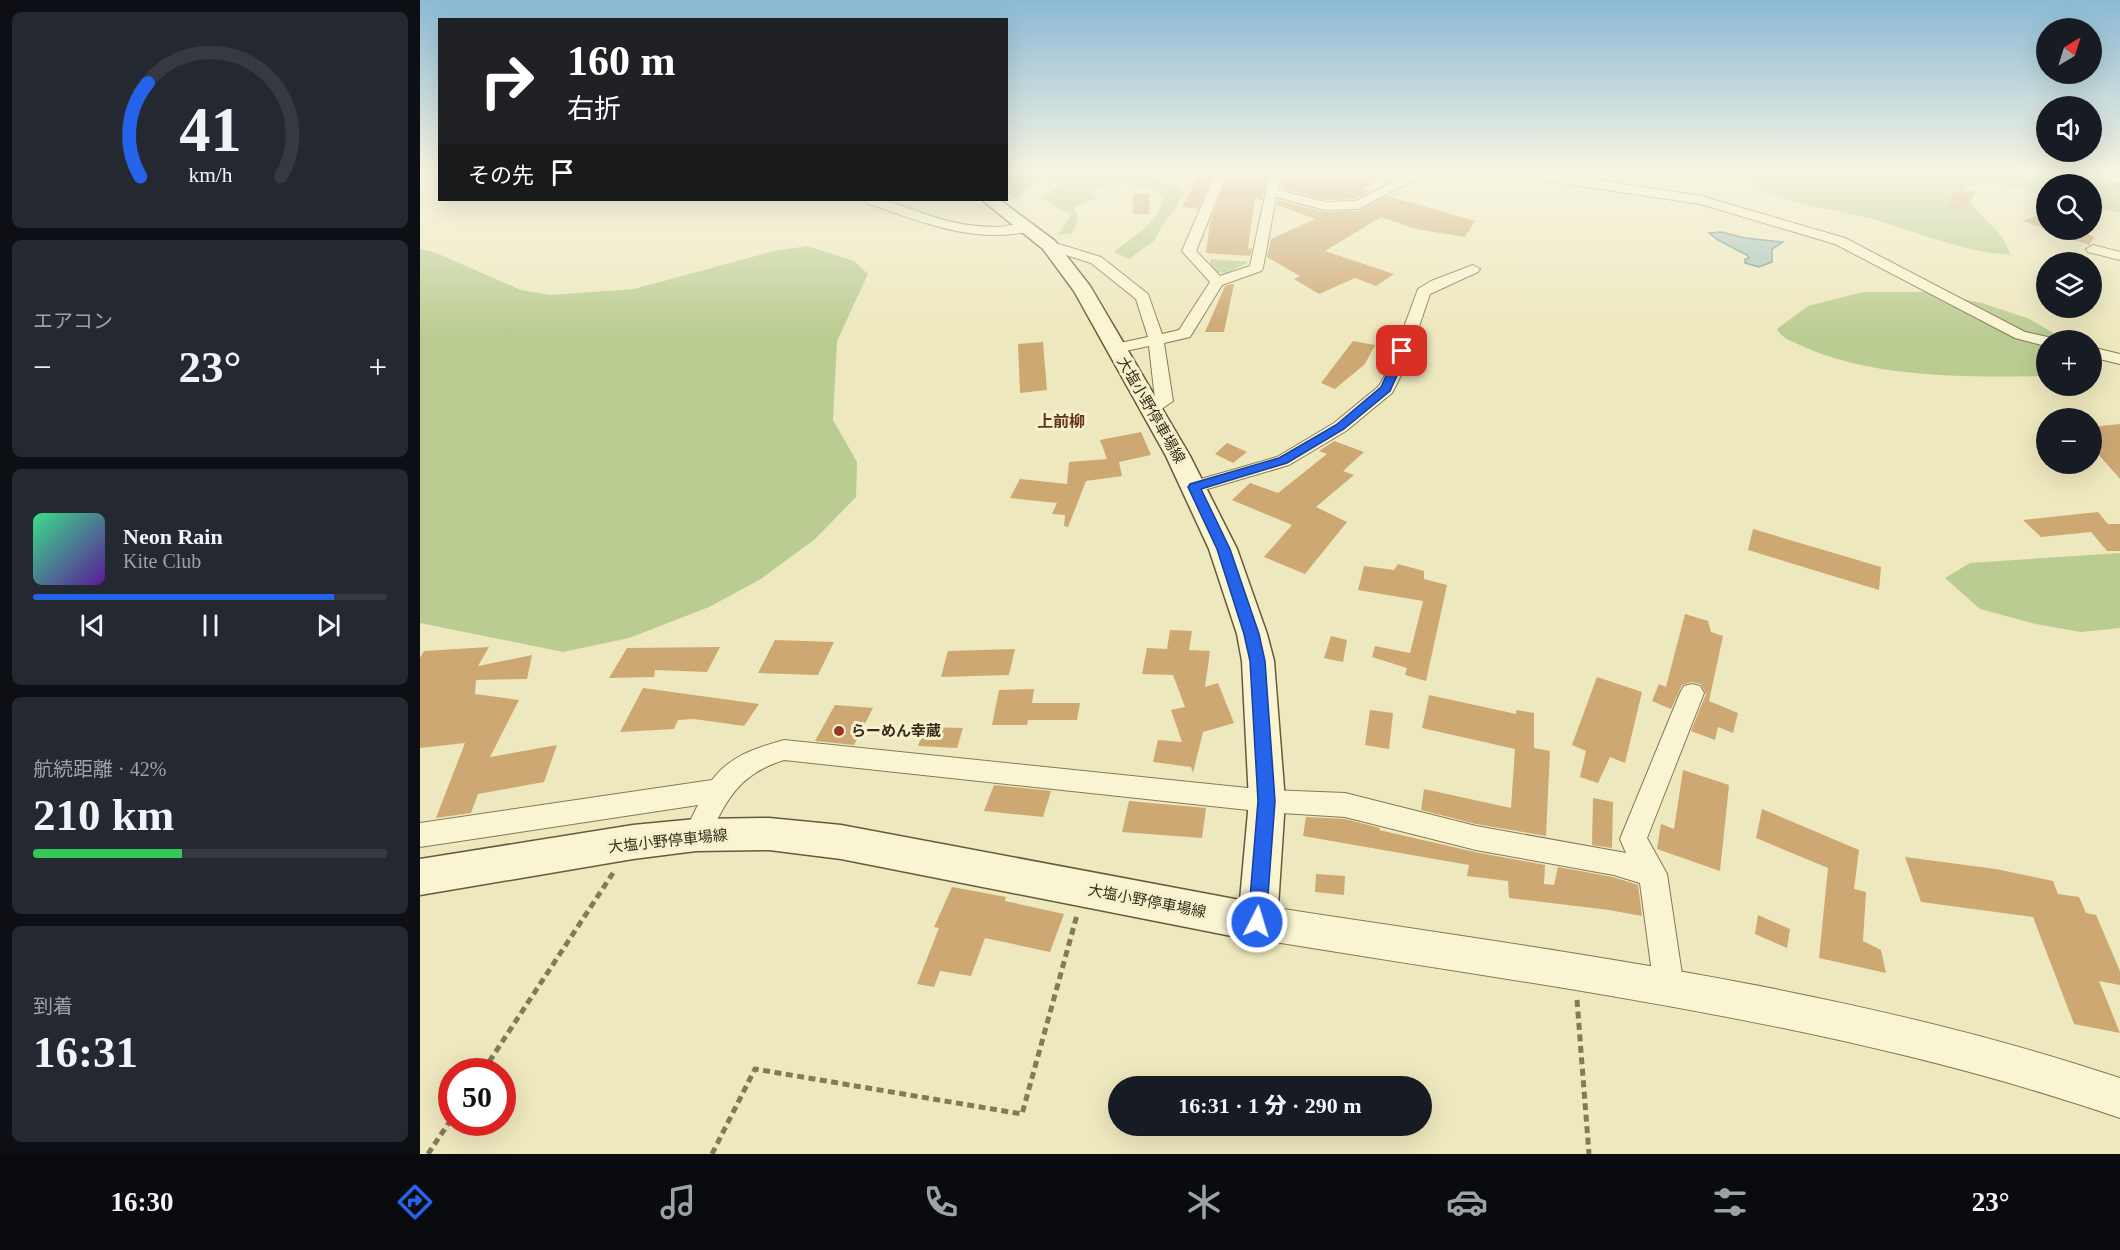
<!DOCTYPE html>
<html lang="ja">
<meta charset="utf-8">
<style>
body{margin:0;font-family:"Times New Roman","Noto Sans JP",serif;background:#242831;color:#f1f3f6;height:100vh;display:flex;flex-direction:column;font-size:22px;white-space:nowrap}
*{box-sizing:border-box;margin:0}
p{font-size:20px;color:#9ea1a6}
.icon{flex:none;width:33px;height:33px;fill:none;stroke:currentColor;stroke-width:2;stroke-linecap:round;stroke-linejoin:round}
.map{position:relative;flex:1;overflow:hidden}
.details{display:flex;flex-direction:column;gap:12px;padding:12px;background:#0d0f14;width:420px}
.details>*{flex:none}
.guide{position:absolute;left:18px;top:18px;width:570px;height:183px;border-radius:0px;box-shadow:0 6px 24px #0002;background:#202124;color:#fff;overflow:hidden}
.needle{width:39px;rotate:38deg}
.tools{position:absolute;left:1616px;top:18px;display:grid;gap:12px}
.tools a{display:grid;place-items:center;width:66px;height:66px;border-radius:50%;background:#171b24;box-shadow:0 6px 24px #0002;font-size:30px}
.speed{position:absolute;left:18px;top:1058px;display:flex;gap:12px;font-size:30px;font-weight:700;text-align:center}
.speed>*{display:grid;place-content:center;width:78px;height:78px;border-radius:50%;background:#171b24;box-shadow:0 6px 24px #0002;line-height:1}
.speed .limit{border:9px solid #d22;background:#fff;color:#111}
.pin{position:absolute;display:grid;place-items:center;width:51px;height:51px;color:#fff;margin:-26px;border-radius:12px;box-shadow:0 3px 9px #0006}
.me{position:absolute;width:66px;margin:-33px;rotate:5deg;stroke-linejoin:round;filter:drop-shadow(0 0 4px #0008)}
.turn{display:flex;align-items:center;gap:21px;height:126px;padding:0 30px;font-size:27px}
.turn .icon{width:78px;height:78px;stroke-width:2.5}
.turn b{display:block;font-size:42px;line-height:51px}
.then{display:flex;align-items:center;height:57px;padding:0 30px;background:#0003;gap:12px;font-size:22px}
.big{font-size:45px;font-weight:800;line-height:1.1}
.details .tile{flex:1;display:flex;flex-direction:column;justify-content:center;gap:9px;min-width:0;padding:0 21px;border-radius:9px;background:#242831}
.details .dial{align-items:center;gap:0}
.dial svg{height:156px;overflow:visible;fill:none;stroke:#363941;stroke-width:7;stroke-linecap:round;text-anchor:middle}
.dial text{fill:#f1f3f6;stroke:none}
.song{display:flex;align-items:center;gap:18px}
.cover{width:72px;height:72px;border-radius:9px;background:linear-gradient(135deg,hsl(150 70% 55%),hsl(270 70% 35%))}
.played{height:6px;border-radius:3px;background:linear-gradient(90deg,#2563eb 85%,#363941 85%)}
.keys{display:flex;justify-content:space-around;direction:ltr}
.heat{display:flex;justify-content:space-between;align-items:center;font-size:33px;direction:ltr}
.charge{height:9px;border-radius:4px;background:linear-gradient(90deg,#34c759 42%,#363941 0)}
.trip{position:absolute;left:688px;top:1076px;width:324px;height:60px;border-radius:30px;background:#171b24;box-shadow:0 6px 24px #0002;font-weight:800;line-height:60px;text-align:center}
.dock{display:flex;height:96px;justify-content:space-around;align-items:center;background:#090b0e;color:#9ea1a6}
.dock .icon{width:42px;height:42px}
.dock .current{color:#2563eb}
.dock b{font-size:27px;color:#f1f3f6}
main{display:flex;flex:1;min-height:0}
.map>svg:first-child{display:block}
.green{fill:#bbcc92}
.water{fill:#a1c0bc;stroke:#698d8a;stroke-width:1.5}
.building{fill:#cda873}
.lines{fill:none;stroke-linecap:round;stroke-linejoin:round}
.minor-casing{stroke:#877856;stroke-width:2}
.tertiary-casing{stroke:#877856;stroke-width:2}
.secondary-casing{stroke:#68593a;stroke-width:3}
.path{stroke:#877856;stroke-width:5;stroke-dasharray:7 4.5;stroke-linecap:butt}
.minor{fill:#f9f4d1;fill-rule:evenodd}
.tertiary{fill:#f9f4d1;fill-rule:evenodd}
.secondary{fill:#f9f4d1;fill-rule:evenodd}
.route{fill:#2563eb;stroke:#184099;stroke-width:1.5}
.poi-dot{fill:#973825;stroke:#f6f1cd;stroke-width:2}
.labels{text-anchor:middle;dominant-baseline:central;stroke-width:6;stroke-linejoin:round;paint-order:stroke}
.street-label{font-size:15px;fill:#362d1b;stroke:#f6f1cd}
.poi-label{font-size:15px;font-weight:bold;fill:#362d1b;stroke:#f6f1cd;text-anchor:start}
.neighbourhood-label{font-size:16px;font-weight:bold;fill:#63361a;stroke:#f6f1cd}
</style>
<main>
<section class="details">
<div class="tile dial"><svg viewBox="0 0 100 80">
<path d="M14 69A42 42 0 1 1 86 69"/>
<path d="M14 69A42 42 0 0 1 18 21" stroke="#2563eb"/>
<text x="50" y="56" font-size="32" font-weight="700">41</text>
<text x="50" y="72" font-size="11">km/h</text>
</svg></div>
<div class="tile"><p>エアコン</p>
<div class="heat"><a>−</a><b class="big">23°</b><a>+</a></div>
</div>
<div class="tile">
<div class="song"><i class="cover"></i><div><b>Neon Rain</b><p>Kite Club</p></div></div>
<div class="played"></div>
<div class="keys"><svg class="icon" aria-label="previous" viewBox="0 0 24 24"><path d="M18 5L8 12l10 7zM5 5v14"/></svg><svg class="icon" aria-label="pause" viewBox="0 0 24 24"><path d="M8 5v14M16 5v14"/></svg><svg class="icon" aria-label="next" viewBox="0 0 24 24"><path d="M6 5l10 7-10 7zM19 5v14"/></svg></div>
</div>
<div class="tile"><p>航続距離 · 42%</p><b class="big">210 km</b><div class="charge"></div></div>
<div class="tile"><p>到着</p><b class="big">16:31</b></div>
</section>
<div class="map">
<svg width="1700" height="1154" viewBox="0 0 1700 1154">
<rect width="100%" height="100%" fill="#eee8be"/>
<g class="green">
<path d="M586,172L738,174L743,184L758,186L767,194L760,199L757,207L740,229L735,240L709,259L694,252C712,237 742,221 744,195C714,181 701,181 670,191L678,198L654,207L658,219L652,233L638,235L651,215L620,198L644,183L618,179L596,198L587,193Z"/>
<path d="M1320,172H1700V213L1671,206V184H1626V195C1601,189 1568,176 1544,188C1551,215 1584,227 1590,255C1541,251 1499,233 1453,219C1421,210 1369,205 1342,189C1335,184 1328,177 1320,172Z"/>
<polygon points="388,246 434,261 448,274 417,341 413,420 437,462 436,497 395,539 341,579 289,607 209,638 143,652 0,623 0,249 14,252 101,290 131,295 214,289 354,251"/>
<polygon points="791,259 828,262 807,273 796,272 790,263"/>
<path d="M1443,292H1509L1562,303L1610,319L1645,340H1626V376C1548,377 1455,379 1382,346C1372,341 1362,339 1357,329L1388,306Z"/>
<polygon points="1700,553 1700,628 1661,632 1616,624 1560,609 1525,578 1550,563"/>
</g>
<polygon class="water" points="1301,232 1325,238 1363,242 1352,249 1352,262 1339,267 1325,263 1325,259 1329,258 1327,255 1298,240 1289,233"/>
<g class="building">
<polygon points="781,172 794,172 778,209 762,207"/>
<polygon points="810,172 848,172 842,200 835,198 828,249 832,248 830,256 786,253 790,222"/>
<polygon points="864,172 940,172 957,180 942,189 950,191 935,199 905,200 861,188"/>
<polygon points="1556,191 1545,211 1527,207 1535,193"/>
<polygon points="713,193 730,194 729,214 713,214"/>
<polygon points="967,196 1055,221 1045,237 996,229 961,217 905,251 974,274 956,286 935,278 899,294 874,279 880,276 847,257 851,239 895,219 857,205 858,200 904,212 939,211"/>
<polygon points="1626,211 1626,229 1603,221"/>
<polygon points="1626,230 1661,230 1674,237 1669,245"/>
<polygon points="812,284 814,284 804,332 785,332 805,286"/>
<polygon points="933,341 955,345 945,364 915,389 901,383"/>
<polygon points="623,342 627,390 600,393 598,344"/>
<polygon points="1700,424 1700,479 1671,446 1671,427"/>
<polygon points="721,432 731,455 699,462 702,476 666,481 648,527 644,526 645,515 632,514 637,503 590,498 600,479 647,484 649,462 687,459 680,440"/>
<polygon points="914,441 944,452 923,471 934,475 896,507 927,522 885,574 844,557 872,525 812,500 830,483 858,493 907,454 899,451"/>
<polygon points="807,443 827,452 813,463 795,454"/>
<polygon points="1678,512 1688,524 1700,524 1700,551 1687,551 1671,532 1621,537 1603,520"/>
<polygon points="1333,529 1461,567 1459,590 1328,550"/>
<polygon points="978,564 1004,571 1004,579 1027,585 1006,681 985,675 987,668 952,657 955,646 990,653 1003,601 938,590 944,566 974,570"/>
<polygon points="1265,614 1288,621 1291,632 1303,636 1289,701 1318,713 1313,733 1298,727 1295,740 1271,731 1286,694 1281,684 1271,682 1262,685 1251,709 1232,701 1239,684 1246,687"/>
<polygon points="750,630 772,631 769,650 790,651 785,687 798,683 814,723 783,732 773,773 771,767 733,762 738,740 762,742 751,710 765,707 753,675 722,674 727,648 747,649"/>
<polygon points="911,636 927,640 923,662 904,658"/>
<polygon points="355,640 414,642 398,675 338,673"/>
<polygon points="69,647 58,666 112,655 107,679 56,680 55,694 99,700 70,757 137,745 124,782 58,794 51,813 16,818 45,743 0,748 0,658 4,651"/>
<polygon points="300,647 287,672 235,670 234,677 189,678 207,648"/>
<polygon points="595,649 589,675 521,677 528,651"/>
<polygon points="1177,677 1222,692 1205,763 1190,757 1178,783 1160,777 1166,751 1152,745"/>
<polygon points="223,688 339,704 324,726 274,719 258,720 254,729 200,732"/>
<polygon points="614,689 612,703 660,703 657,720 608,720 607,725 572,725 579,690"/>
<polygon points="1009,695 1096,714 1096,710 1114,713 1114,748 1130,751 1126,836 1056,824 1001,810 1004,789 1091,808 1095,749 1002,728"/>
<polygon points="415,705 453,708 434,745 395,741"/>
<polygon points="950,710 973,713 969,749 945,745"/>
<polygon points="505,727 543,728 537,748 498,746"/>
<polygon points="1263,770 1309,785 1300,871 1237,849 1241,824 1254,829"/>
<polygon points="574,785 631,791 623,817 564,811"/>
<polygon points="1173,798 1193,802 1192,848 1172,845"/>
<polygon points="709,801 786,808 782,838 702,832"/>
<polygon points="1342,809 1439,850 1434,889 1446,892 1443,941 1461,950 1466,973 1399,958 1408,868 1336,838"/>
<polygon points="886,817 925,819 960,828 959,830 1055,852 1125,865 1124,884 1134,885 1138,867 1193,877 1218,885 1222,916 1189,910 1089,898 1088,881 1047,876 1049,865 883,836"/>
<polygon points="1485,857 1576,869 1633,881 1638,894 1659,897 1666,913 1676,915 1700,971 1700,985 1679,981 1700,1033 1654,1024 1613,917 1501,902"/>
<polygon points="896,874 925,876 924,895 895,892"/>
<polygon points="532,887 586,897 585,901 644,914 630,952 565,938 551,976 520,971 514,987 497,984 519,928 514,927"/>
<polygon points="1338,915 1370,929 1367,948 1335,934"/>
</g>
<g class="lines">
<g class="minor-casing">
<g id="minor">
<polygon points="796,172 808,172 776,251 800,276 830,266 850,172 862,172 858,190 905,202 936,201 973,182 948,175 946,172 965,172 985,177 999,172 1016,172 974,190 939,209 905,210 856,197 843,268 841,271 802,285 770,337 744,343 753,401 737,412 725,412 722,408 735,399 729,346 696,353 688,348 690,345 728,337 716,299 671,263 624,248 622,245 629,241 681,257 728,294 742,334 759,330 790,282 762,251"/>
<polygon points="1106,172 1125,172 1281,196 1425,238 1605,332 1632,338 1633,340 1626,340 1626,346 1595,338 1415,244 1280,204 1134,182 1108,175"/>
<polygon points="1656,172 1679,172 1700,176 1700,184 1658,175"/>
<path d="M445,200C467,197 490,210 511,216C532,223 553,227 575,227C586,227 607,220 615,228C609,233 600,233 593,234C543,240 493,219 447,203Z"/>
<polygon points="1673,245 1700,252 1700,260 1668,252 1666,249"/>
<polygon points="1053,265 1060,269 1058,272 1010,294 985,368 972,393 926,431 869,465 774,493 767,491 765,487 767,483 857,457 914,423 959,386 969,368 998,289 1011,281"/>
<polygon points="1671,347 1700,354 1700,364 1671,357"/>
<path d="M1272,684L1280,686L1284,693L1227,838L1247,874L1264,988L1260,999L1249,1003L1238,999L1234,988L1220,883L1194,875L1056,850L925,817L847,812L364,760C316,775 306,802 285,844L276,847L267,844L263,835L278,805L0,847V823L292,780C310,756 336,748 364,740L847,790L925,793L1056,826L1206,853L1200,839L1260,693L1264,686Z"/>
</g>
</g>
<g class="tertiary-casing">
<path id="tertiary" d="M837,905C1127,950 1421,985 1700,1078V1118C1421,1022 1127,987 837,939L825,934L820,922L825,910Z"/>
</g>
<g class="secondary-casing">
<polygon id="secondary" points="562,200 580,200 635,241 670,286 770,456 817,549 847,634 854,661 865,801 857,922 851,935 837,941 421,859 349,850 276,851 213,859 0,895 0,859 213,825 276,819 349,818 421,825 820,900 829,801 822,661 817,634 789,549 746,456 654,291 623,249"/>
</g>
<g class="path">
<polyline points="1157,1000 1169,1154"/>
<polyline points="63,1071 193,873"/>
<polyline points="8,1154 32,1118"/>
<polyline points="292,1154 335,1069 602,1114 657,915"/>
</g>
<use href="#minor" class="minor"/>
<use href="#tertiary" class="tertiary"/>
<use href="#secondary" class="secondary"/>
</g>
<linearGradient id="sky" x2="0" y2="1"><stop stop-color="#8bb9d6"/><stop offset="0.51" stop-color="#f7f5e2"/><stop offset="1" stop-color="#f7f5e2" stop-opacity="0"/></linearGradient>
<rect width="1700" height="334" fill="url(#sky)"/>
<polygon class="route" points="982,347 988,351 970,391 924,429 867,463 781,489 810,549 839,634 845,661 855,801 846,922 844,929 837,932 830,929 828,922 838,801 830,661 824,634 797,549 768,487 770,484 859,458 916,425 961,387 977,351"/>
<circle class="poi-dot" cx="419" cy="731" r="6"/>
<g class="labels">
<g class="street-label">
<text transform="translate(731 410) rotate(60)">大塩小野停車場線</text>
<text transform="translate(248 841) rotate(-6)">大塩小野停車場線</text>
<text transform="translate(727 901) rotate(11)">大塩小野停車場線</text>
</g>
<g class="poi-label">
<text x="431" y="731">らーめん幸蔵</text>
</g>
<g class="neighbourhood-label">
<text x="641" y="421">上前柳</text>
</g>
</g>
</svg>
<div class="tools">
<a><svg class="needle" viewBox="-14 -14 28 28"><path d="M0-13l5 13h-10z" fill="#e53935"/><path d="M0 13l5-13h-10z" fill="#9ea1a6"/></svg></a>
<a><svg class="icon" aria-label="sound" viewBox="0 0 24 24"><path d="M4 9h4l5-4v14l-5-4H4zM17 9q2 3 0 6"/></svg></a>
<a><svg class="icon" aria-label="search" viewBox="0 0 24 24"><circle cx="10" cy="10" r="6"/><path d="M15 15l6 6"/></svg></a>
<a><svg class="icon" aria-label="layers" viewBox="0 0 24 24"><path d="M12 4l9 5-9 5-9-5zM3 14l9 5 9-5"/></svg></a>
<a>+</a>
<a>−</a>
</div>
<div class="speed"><div class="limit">50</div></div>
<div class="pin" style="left:982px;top:351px;background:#d93025"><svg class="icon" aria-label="arrive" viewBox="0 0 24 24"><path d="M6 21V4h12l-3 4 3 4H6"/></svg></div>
<svg class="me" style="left:837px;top:922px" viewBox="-20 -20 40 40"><circle r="17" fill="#2563eb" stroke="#fff" stroke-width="3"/><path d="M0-11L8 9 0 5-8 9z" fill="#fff"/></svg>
<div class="trip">16:31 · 1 分 · 290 m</div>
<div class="guide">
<div class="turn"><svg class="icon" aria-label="right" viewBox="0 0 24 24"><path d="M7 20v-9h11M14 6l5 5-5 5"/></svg><div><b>160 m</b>右折</div></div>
<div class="then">その先<svg class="icon" aria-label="arrive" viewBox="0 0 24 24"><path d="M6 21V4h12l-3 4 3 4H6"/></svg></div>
</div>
</div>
</main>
<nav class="dock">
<b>16:30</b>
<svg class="icon current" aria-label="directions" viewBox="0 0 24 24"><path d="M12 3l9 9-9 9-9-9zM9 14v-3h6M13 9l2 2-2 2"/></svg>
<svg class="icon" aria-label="music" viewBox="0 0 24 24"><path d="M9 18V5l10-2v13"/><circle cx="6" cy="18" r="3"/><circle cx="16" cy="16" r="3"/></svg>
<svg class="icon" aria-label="phone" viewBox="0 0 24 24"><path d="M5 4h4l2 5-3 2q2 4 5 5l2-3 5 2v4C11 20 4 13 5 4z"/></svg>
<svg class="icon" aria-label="climate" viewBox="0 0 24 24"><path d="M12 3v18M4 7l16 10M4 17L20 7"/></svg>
<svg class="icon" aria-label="car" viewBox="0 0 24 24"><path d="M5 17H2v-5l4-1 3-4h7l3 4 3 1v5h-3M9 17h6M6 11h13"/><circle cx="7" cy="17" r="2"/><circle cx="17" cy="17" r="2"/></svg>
<svg class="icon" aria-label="filters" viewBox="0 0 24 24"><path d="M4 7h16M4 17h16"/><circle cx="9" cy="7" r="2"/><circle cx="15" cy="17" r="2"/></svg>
<b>23°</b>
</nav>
